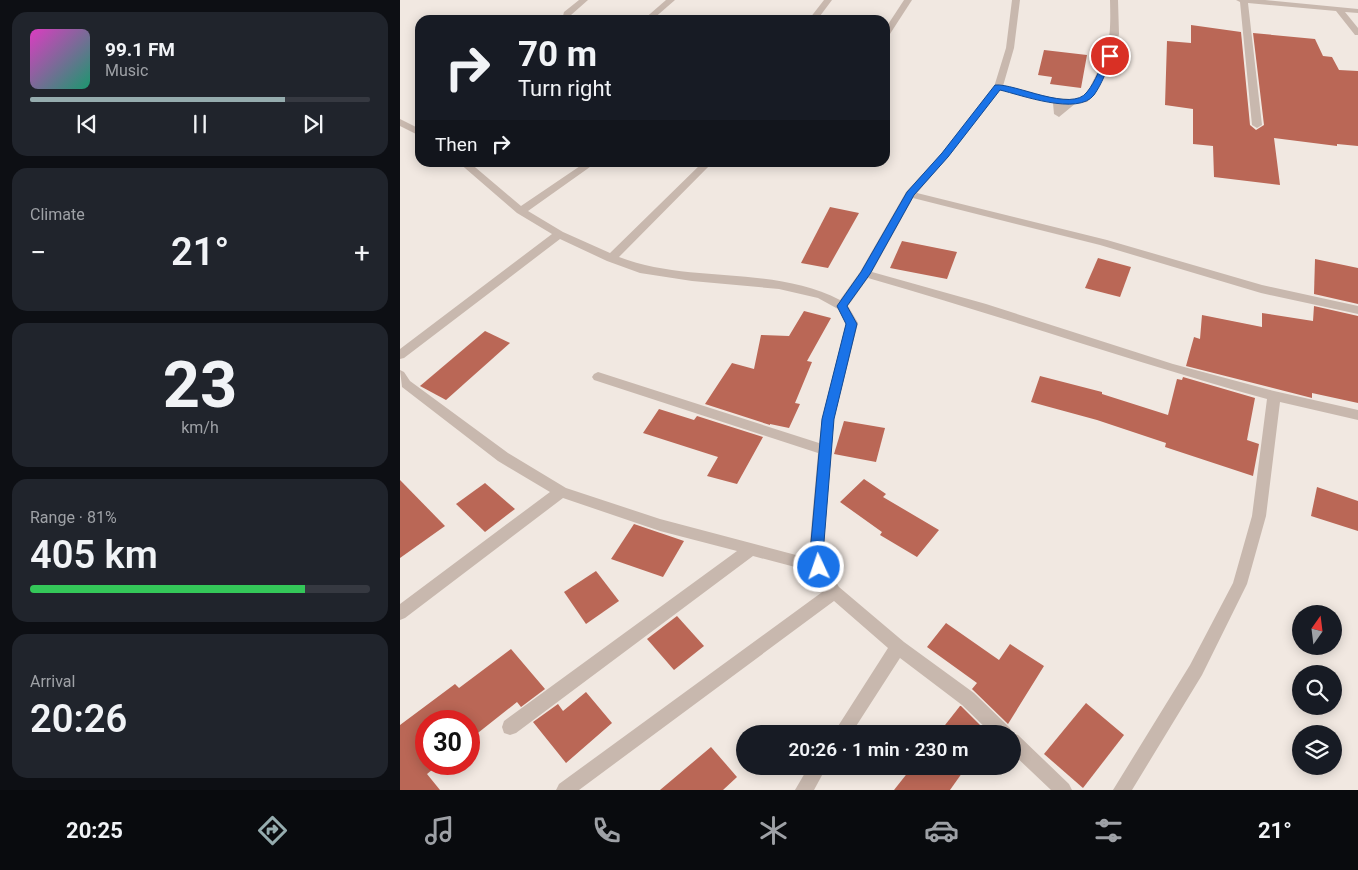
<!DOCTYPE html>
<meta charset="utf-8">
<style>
body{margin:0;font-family:Roboto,sans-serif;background:#20242c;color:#f1f3f6;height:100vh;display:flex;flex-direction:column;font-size:19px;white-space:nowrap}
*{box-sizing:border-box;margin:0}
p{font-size:16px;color:#9ea1a6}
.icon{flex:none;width:28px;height:28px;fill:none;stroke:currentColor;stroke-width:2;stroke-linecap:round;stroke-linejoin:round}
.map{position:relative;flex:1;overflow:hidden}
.panel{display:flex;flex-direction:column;gap:12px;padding:12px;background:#0d0f14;width:400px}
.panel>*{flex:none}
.top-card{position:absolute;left:15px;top:15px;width:475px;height:152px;border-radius:15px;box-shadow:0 2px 12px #0003;background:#171b24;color:#f1f3f6;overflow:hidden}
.needle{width:32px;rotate:14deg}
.buttons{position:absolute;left:892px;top:605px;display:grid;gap:10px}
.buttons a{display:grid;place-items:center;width:50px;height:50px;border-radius:50%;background:#171b24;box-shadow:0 2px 12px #0003;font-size:25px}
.speed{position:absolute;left:15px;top:710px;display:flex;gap:10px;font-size:25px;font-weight:700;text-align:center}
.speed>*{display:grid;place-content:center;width:65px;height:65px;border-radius:50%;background:#171b24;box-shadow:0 2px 12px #0003;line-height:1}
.speed .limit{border:8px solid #d22;background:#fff;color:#111}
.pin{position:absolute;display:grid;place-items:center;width:42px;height:42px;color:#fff;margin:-21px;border:2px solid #fff;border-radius:50%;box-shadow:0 1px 5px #0007}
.me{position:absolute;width:55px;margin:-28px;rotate:357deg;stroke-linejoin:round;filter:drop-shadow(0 0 4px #0008)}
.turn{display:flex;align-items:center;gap:18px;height:105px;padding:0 20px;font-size:22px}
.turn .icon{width:65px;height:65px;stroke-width:2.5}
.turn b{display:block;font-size:35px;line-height:42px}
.then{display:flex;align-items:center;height:48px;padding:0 20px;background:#0003;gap:10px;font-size:19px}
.big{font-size:38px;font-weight:600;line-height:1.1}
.panel .widget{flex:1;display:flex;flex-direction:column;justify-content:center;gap:8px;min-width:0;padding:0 18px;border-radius:15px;background:#20242c}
.panel .dial{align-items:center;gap:0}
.dial b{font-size:65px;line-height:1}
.song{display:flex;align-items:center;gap:15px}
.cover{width:60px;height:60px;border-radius:8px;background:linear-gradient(135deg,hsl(310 70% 55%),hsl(160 70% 35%))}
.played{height:5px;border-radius:2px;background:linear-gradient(90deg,#95acae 75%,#363941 75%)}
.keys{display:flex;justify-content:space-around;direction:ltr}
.heat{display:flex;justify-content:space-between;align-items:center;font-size:28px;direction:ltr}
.charge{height:8px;border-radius:4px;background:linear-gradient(90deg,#34c759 81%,#363941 0)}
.trip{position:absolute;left:336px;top:725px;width:285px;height:50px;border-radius:25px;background:#171b24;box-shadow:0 2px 12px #0003;font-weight:600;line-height:50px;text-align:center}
.tab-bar{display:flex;height:80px;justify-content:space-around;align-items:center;background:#090b0e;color:#9ea1a6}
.tab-bar .icon{width:35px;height:35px}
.tab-bar .on{color:#95acae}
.tab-bar b{font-size:22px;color:#f1f3f6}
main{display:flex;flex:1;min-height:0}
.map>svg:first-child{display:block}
.building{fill:#ba6756}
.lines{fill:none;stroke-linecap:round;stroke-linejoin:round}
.minor{fill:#c8b8ae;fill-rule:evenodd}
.route{fill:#1a73e8;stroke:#114b97}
</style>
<main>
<section class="panel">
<div class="widget">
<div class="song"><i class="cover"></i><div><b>99.1 FM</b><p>Music</p></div></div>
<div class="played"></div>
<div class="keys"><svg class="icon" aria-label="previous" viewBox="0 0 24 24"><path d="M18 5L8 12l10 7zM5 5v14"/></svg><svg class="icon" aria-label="pause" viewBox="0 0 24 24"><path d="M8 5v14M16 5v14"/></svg><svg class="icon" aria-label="next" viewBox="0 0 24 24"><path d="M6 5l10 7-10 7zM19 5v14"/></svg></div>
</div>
<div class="widget"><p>Climate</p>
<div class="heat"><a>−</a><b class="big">21°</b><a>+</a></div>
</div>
<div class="widget dial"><b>23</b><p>km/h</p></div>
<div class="widget"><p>Range · 81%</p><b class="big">405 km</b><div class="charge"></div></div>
<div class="widget"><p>Arrival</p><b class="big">20:26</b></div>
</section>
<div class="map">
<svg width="958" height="790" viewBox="0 0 958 790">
<rect width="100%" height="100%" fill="#f1e8e1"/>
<g class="building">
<polygon points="791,25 841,32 850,125 856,130 864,125 853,33 915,39 923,56 932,57 939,70 958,71 958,146 937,144 937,146 874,138 880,185 814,177 813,146 793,144 793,109 765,105 767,41 791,43"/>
<polygon points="644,50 687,55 681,88 650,84 652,77 638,75"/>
<polygon points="430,207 459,213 428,268 401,263"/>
<polygon points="502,241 557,252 547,279 490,268"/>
<polygon points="698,258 731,267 720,297 685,288"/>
<polygon points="915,259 958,268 958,304 914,294"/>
<polygon points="914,306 958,316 958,403 912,393 912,398 786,366 794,337 800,339 802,315 862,327 862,313 913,321"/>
<polygon points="404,311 431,318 407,361 412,362 395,403 400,404 389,428 370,424 370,425 305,404 332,363 354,369 361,335 389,336"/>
<polygon points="85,331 110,343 46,400 20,386"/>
<polygon points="640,376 702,392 702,394 768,415 777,379 782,380 783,377 855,398 847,440 859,444 853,476 765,447 766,443 697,420 631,402"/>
<polygon points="259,409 294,420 297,416 363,437 337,484 307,476 318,457 243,433"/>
<polygon points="444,421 485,428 476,462 434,454"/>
<polygon points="464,479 486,494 483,497 539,530 517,557 480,535 482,532 440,502"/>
<polygon points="0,480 45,526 0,558"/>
<polygon points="85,483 115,509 85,532 56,504"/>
<polygon points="917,487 958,501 958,531 911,516"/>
<polygon points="234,524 284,541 263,577 211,559"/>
<polygon points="196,571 219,601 186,624 164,592"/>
<polygon points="277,616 304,646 274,670 247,639"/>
<polygon points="546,623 599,660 610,644 644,666 608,724 572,689 577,683 527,647"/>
<polygon points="111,649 145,689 121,707 117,702 69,740 69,721 26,721 26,764 39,764 27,774 40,790 0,790 0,725 55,684 59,688"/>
<polygon points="186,692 212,723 166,763 133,722 158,704 163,711"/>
<polygon points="686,703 724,735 683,788 644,754"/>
<polygon points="560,706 561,706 589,734 538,734"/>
<polygon points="311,747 337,777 323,790 260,790"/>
<polygon points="513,766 567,766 550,790 494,790"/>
</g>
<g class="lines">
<g class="minor">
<polygon points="179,0 188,0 171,15 170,20 162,20 164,12"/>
<polygon points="266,0 275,0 252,20 243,20"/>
<polygon points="424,0 432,0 417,20 411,20 410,18"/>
<polygon points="504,0 512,0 488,37 485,37 485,29"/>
<path d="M612,0H620L614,48L603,86C620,90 667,104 682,97C688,94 690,87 693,81C710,48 711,37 710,0H718L719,34L714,56L695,94L687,102L676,103L659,117L654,114L653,103L600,90L548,157L517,193L707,240L862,285L958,306V314L861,293L700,245L513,198L472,272L586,304L773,364L874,391L958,410V420L880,402L866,516L847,584L802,675L732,790H713L790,665L833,583L852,516L867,399C733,362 602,316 468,278L448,306L458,323L434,419L424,542L426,566L439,587L504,642L574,693L610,728L612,733L618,735L669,784L672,790H651L612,753V734H592L562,705L500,658L451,734H433L488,648L434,601L179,790H156L159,784L425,590L414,572L353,556L116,733L110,735L104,733L102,727L104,721L337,551L260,531L163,498L5,618L0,620V604L150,492L98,461L2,387L0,370L4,372L10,381L108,453L166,488L260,519L411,559L410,542L418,453L194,380L192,377L194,374L198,372L419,443L422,419L446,323L438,309L418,298L379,289L292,281L240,273L207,261L160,239L4,358L0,359V349L152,234L117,213L58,162H69L121,206L186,162H197L128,211L163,232L210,253L303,162H313L219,257C289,284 373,265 440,300L460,272L506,192L542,153L594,87L606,48Z"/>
<polygon points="836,0 865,0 958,9 958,13 945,12 958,28 958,35 955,35 936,11 848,3 862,125 857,128 852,125 840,2"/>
<polygon points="0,119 20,129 20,136 0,126"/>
<polygon points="409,766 427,766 414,790 395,790"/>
</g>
</g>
<path class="route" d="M707,55L713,56C707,69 702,84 694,95C678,116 621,95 600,90L548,157L514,195L470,274L447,306L457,324L434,419L424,542L425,567L423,571L419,572L414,571L412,567L411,542L422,419L446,324L437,306L461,272L507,192L542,153L595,85C615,83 672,113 687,92C696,81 700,67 707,55Z"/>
</svg>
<div class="buttons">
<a><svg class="needle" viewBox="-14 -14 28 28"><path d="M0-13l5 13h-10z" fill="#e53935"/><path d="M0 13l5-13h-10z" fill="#9ea1a6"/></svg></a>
<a><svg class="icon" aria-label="search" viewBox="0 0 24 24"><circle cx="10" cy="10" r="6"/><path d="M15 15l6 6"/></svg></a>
<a><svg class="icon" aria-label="layers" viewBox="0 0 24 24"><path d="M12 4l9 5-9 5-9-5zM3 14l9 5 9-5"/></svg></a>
</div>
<div class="speed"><div class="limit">30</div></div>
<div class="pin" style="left:710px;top:56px;background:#d93025"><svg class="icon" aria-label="arrive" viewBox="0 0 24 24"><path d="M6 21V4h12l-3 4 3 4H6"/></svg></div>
<svg class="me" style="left:419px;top:567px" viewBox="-20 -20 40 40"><circle r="17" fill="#1a73e8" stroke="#fff" stroke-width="3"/><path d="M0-11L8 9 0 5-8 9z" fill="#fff"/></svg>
<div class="trip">20:26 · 1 min · 230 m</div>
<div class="top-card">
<div class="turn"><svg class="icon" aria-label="right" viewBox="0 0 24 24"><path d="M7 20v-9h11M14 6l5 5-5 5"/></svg><div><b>70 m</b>Turn right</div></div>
<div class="then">Then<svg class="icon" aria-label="right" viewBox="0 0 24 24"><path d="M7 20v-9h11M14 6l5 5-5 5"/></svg></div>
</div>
</div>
</main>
<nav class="tab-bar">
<b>20:25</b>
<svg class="icon on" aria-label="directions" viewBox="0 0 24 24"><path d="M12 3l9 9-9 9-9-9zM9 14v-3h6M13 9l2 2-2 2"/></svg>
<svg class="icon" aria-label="music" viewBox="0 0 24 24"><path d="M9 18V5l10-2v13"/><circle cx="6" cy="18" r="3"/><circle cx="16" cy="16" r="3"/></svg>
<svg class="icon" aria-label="phone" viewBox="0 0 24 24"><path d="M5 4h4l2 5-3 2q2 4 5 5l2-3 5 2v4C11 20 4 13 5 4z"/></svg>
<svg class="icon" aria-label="climate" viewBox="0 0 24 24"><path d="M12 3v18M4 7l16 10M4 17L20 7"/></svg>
<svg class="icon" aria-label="car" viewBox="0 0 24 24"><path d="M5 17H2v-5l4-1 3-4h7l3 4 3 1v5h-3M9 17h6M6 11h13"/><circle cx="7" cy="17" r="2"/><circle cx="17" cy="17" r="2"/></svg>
<svg class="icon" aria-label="filters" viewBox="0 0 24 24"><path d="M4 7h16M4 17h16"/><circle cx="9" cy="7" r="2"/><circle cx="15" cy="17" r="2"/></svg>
<b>21°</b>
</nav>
